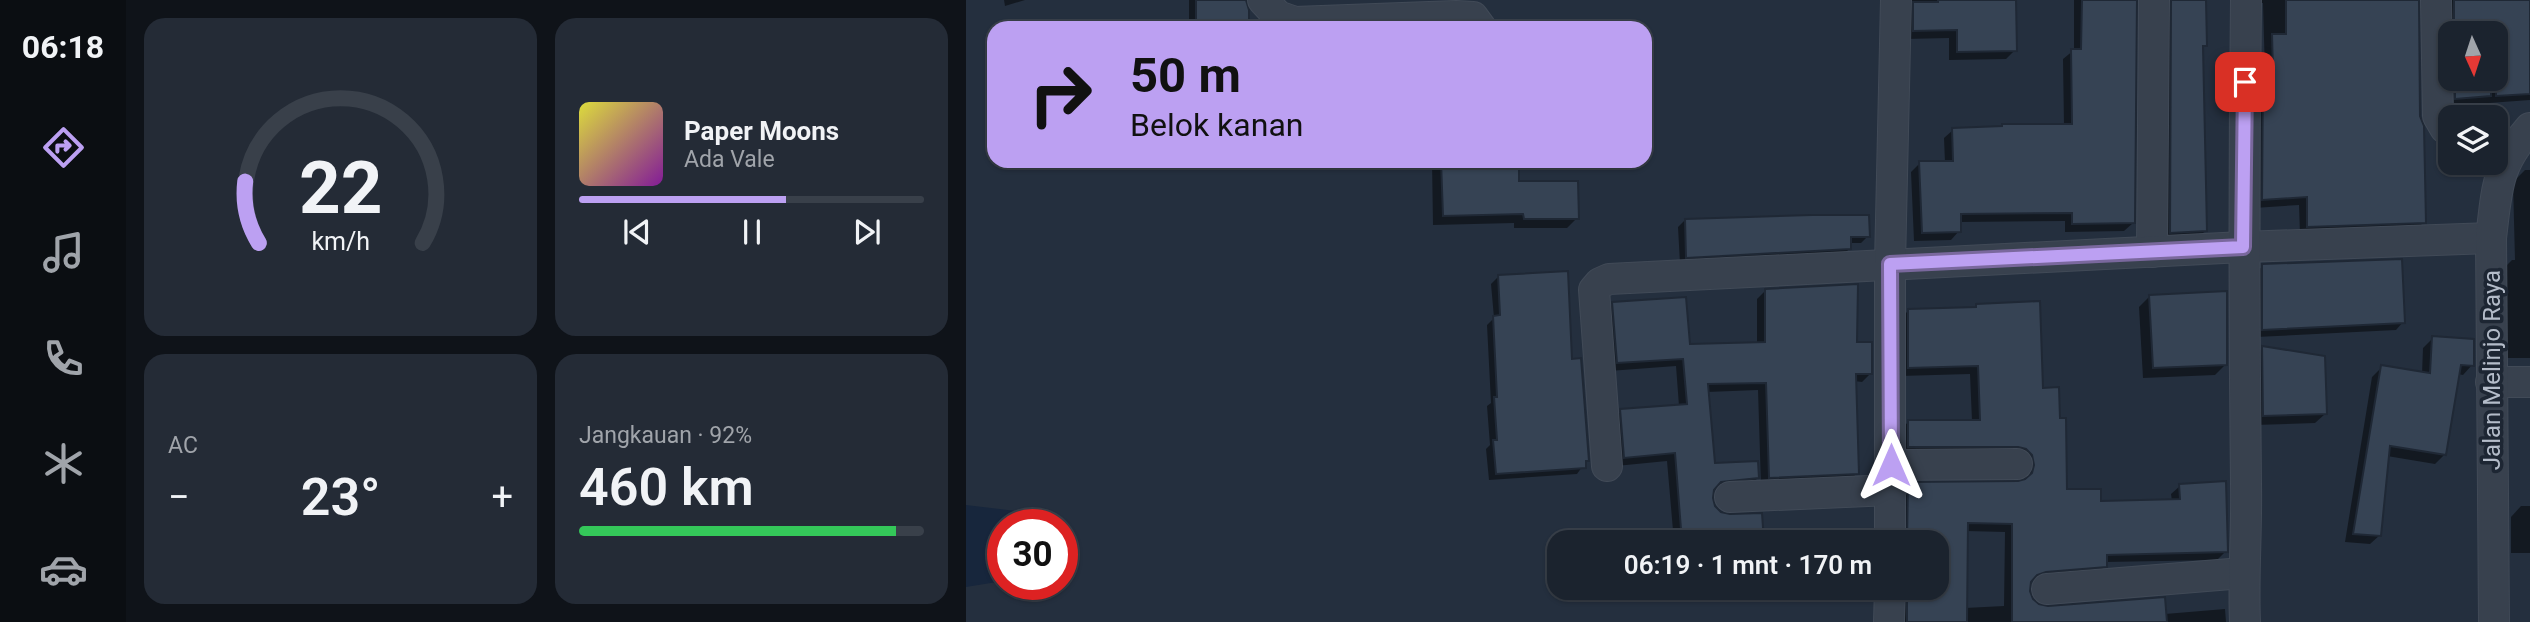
<!DOCTYPE html>
<html lang="id">
<meta charset="utf-8">
<style>
body{margin:0;font-family:Roboto,sans-serif;background:#242b36;color:#f1f3f6;height:100vh;display:flex;flex-direction:column;font-size:26px;white-space:nowrap}
*{box-sizing:border-box;margin:0}
p{font-size:23px;color:#a0a4aa}
.icon{flex:none;width:38px;height:38px;fill:none;stroke:currentColor;stroke-width:2;stroke-linecap:round;stroke-linejoin:round}
.map{position:relative;flex:1;overflow:hidden}
.sheet{display:flex;flex-direction:column;gap:18px;padding:18px;background:#0f1319;width:840px}
.sheet>*{flex:none}
.hud{position:absolute;left:21px;top:21px;width:665px;height:147px;border-radius:21px;box-shadow:0 2px 5px #0004,0 0 0 2px #39404a;background:#bca0f2;color:#111;overflow:hidden}
.needle{width:46px;rotate:177deg}
.controls{position:absolute;left:1472px;top:21px;display:grid;gap:14px}
.controls a{display:grid;place-items:center;width:70px;height:70px;border-radius:14px;background:#1b232e;box-shadow:0 2px 5px #0004,0 0 0 2px #39404a;font-size:35px}
.speed{position:absolute;left:21px;top:509px;display:flex;gap:14px;font-size:35px;font-weight:700;text-align:center}
.speed>*{display:grid;place-content:center;width:91px;height:91px;border-radius:50%;background:#1b232e;box-shadow:0 2px 5px #0004,0 0 0 2px #39404a;line-height:1}
.speed .limit{border:10px solid #d22;background:#fff;color:#111}
.pin{position:absolute;display:grid;place-items:center;width:60px;height:60px;color:#fff;margin:-30px;border-radius:14px;box-shadow:0 4px 10px #0006}
.me{position:absolute;width:77px;margin:-38px;rotate:0deg;stroke-linejoin:round;filter:drop-shadow(0 0 5px #0008)}
.turn{display:flex;align-items:center;gap:24px;height:147px;padding:0 28px;font-size:32px}
.turn .icon{width:91px;height:91px;stroke-width:2.5}
.turn b{display:block;font-size:49px;line-height:60px}
.big{font-size:52px;font-weight:600;line-height:1.1}
.sheet .card{flex:1;display:flex;flex-direction:column;justify-content:center;gap:10px;min-width:0;padding:0 24px;border-radius:21px;background:#242b36}
.sheet .dial{align-items:center;gap:0}
.dial svg{height:182px;overflow:visible;fill:none;stroke:#39404a;stroke-width:7;stroke-linecap:round;text-anchor:middle}
.dial text{fill:#f1f3f6;stroke:none}
.song{display:flex;align-items:center;gap:21px}
.cover{width:84px;height:84px;border-radius:10px;background:linear-gradient(135deg,hsl(60 70% 55%),hsl(290 70% 35%))}
.played{height:7px;border-radius:4px;background:linear-gradient(90deg,#bca0f2 60%,#39404a 60%)}
.keys{display:flex;justify-content:space-around;direction:ltr}
.heat{display:flex;justify-content:space-between;align-items:center;font-size:38px;direction:ltr}
.charge{height:10px;border-radius:5px;background:linear-gradient(90deg,#34c759 92%,#39404a 0)}
.sheet .tiles{flex:1;display:grid;gap:18px;grid-template-columns:repeat(2,1fr)}
.trip{position:absolute;left:581px;top:530px;width:402px;height:70px;border-radius:21px;background:#1b232e;box-shadow:0 2px 5px #0004,0 0 0 2px #39404a;font-weight:600;line-height:70px;text-align:center}
main{display:flex;flex:1;min-height:0}
.dock{display:flex;flex-direction:column;width:126px;justify-content:space-around;align-items:center;background:#0b0e12;color:#a0a4aa}
.dock .icon{width:49px;height:49px}
.dock .selected{color:#bca0f2}
.dock b{font-size:32px;color:#f1f3f6}
.map>svg:first-child{display:block}
.water{fill:#17263c}
.shadow{fill:#0007;fill-rule:evenodd}
.building{fill:#364354;stroke:#1f2835;stroke-width:2}
.lines{fill:none;stroke-linecap:round;stroke-linejoin:round}
.minor-casing{stroke:#414a57;stroke-width:32}
.minor{stroke:#38414e;stroke-width:30}
.route-casing{stroke:#7a689d;stroke-width:18}
.route{stroke:#bca0f2;stroke-width:12}
.labels{text-anchor:middle;dominant-baseline:central;stroke-width:7;stroke-linejoin:round;paint-order:stroke}
.street-label{font-size:24px;fill:#b4bcc9;stroke:#1d2633}
</style>
<main>
<nav class="dock">
<b>06:18</b>
<svg class="icon selected" aria-label="directions" viewBox="0 0 24 24"><path d="M12 3l9 9-9 9-9-9zM9 14v-3h6M13 9l2 2-2 2"/></svg>
<svg class="icon" aria-label="music" viewBox="0 0 24 24"><path d="M9 18V5l10-2v13"/><circle cx="6" cy="18" r="3"/><circle cx="16" cy="16" r="3"/></svg>
<svg class="icon" aria-label="phone" viewBox="0 0 24 24"><path d="M5 4h4l2 5-3 2q2 4 5 5l2-3 5 2v4C11 20 4 13 5 4z"/></svg>
<svg class="icon" aria-label="climate" viewBox="0 0 24 24"><path d="M12 3v18M4 7l16 10M4 17L20 7"/></svg>
<svg class="icon" aria-label="car" viewBox="0 0 24 24"><path d="M5 17H2v-5l4-1 3-4h7l3 4 3 1v5h-3M9 17h6M6 11h13"/><circle cx="7" cy="17" r="2"/><circle cx="17" cy="17" r="2"/></svg>
</nav>
<section class="sheet">
<div class="tiles">
<div class="card dial"><svg viewBox="0 0 100 80">
<path d="M14 69A42 42 0 1 1 86 69"/>
<path d="M14 69A42 42 0 0 1 8 42" stroke="#bca0f2"/>
<text x="50" y="56" font-size="32" font-weight="700">22</text>
<text x="50" y="72" font-size="11">km/h</text>
</svg></div>
<div class="card">
<div class="song"><i class="cover"></i><div><b>Paper Moons</b><p>Ada Vale</p></div></div>
<div class="played"></div>
<div class="keys"><svg class="icon" aria-label="previous" viewBox="0 0 24 24"><path d="M18 5L8 12l10 7zM5 5v14"/></svg><svg class="icon" aria-label="pause" viewBox="0 0 24 24"><path d="M8 5v14M16 5v14"/></svg><svg class="icon" aria-label="next" viewBox="0 0 24 24"><path d="M6 5l10 7-10 7zM19 5v14"/></svg></div>
</div>
<div class="card"><p>AC</p>
<div class="heat"><a>−</a><b class="big">23°</b><a>+</a></div>
</div>
<div class="card"><p>Jangkauan · 92%</p><b class="big">460 km</b><div class="charge"></div></div>
</div>
</section>
<div class="map">
<svg width="1564" height="622" viewBox="0 0 1564 622">
<rect width="100%" height="100%" fill="#242f3e"/>
<polygon class="water" points="0,505 92,516 91,525 37,525 37,581 0,587"/>
<g class="shadow">
<polygon points="38,0 59,0 39,6"/>
<polygon points="223,0 279,0 281,28 223,28"/>
<polygon points="935,0 1048,0 1049,50 1040,59 983,60 983,38 939,39"/>
<polygon points="1108,0 1169,0 1167,223 1158,231 1099,232 1099,221 993,222 993,231 985,240 948,241 945,172 954,163 979,163 978,138 987,130 1098,126 1097,59 1108,50"/>
<polygon points="1197,0 1239,0 1239,46 1236,49 1239,231 1232,238 1197,240"/>
<polygon points="1285,0 1451,0 1453,117 1458,222 1450,230 1334,235 1333,205 1288,208 1290,82 1299,74 1297,3 1288,3"/>
<path d="M1477,0H1564V100L1482,106ZM1484,33H1530V79H1484Z"/>
<polygon points="466,161 551,161 551,183 611,218 601,228 548,228 548,223 467,225"/>
<polygon points="1559,170 1564,170 1564,358 1535,358 1534,272 1546,260 1549,260 1547,182"/>
<polygon points="719,220 902,236 895,243 883,243 883,249 876,256 714,264 712,227"/>
<polygon points="1297,266 1437,322 1430,330 1290,337 1289,273"/>
<polygon points="533,276 604,361 621,460 611,474 523,480 520,449 524,445 521,406 525,403 521,325 528,318 525,284"/>
<polygon points="800,290 890,343 905,373 896,382 888,381 891,473 883,482 795,486 792,390 741,392 747,465 792,478 783,486 746,490 745,499 748,508 756,514 794,515 796,542 708,542 701,461 650,466 647,420 655,411 713,406 710,366 643,371 639,312 647,304 722,346 791,344 791,299"/>
<polygon points="1184,296 1260,364 1249,375 1177,378 1173,307"/>
<path d="M1011,306L1075,390L1099,491L1134,502L1206,501L1205,494L1214,486L1260,551L1251,560L1139,562V566L1130,575L1069,580L1064,582L1062,590L1066,601L1073,607L1199,614L1259,609L1260,622H933L931,588H971V542H934V493L942,484L1058,481L1060,474L934,455V431L942,422L1006,421L1004,374L934,376V319L942,311L1007,309ZM1000,531L1039,532L1038,606L999,608Z"/>
<polygon points="1467,338 1506,365 1497,375 1492,374 1478,455 1469,464 1421,456 1414,535 1404,544 1379,542 1406,377 1416,367 1456,374 1457,348"/>
<polygon points="1297,348 1359,414 1349,423 1288,425 1287,357"/>
<polygon points="1555,506 1564,506 1564,553 1545,553 1545,517"/>
<polygon points="740,588 799,588 799,590 790,599 761,601 761,588"/>
</g>
<g class="building">
<polygon points="230,0 280,0 283,10 283,28 230,28"/>
<polygon points="972,0 1050,0 1051,51 991,52 991,30 947,31 947,2 972,2"/>
<polygon points="1116,0 1171,0 1169,223 1106,224 1106,213 995,214 995,232 956,233 953,161 987,161 986,128 1036,126 1036,124 1106,124 1105,49 1115,49"/>
<polygon points="1205,0 1240,0 1241,46 1237,46 1241,231 1204,233"/>
<polygon points="1320,0 1453,0 1454,116 1458,126 1460,223 1341,227 1341,197 1296,200 1297,72 1307,72 1306,34 1320,34"/>
<polygon points="1488,0 1564,0 1564,94 1530,96 1530,33 1488,33"/>
<polygon points="1489,79 1525,79 1525,96 1489,99"/>
<polygon points="475,161 553,161 553,181 612,181 613,219 558,219 557,214 477,216"/>
<polygon points="846,215 903,215 904,237 885,237 885,249 720,258 719,219"/>
<polygon points="1436,259 1439,323 1296,330 1296,264"/>
<polygon points="602,271 606,359 615,358 623,461 620,461 620,468 530,474 527,440 531,440 528,397 531,397 527,316 534,315 532,275"/>
<polygon points="892,284 891,342 906,342 906,374 890,374 893,474 803,478 800,383 742,384 749,463 792,461 793,478 755,482 748,490 747,498 749,506 755,512 764,514 796,513 798,542 716,542 709,453 658,458 654,409 721,404 717,359 651,363 646,302 720,297 724,344 799,342 799,289"/>
<polygon points="1261,291 1261,365 1187,368 1183,295"/>
<polygon points="1074,301 1077,388 1093,387 1094,418 1100,418 1101,489 1135,489 1135,501 1214,499 1213,484 1260,481 1262,552 1141,555 1141,567 1080,572 1071,575 1065,582 1064,591 1067,599 1073,604 1082,606 1199,597 1201,622 1046,622 1046,524 1002,523 1001,622 941,622 941,588 971,588 971,542 941,542 942,482 1052,481 1059,479 1066,473 1068,465 1066,455 1060,449 1052,447 942,447 942,420 1014,420 1012,366 942,368 942,309 1010,307 1010,304"/>
<polygon points="1466,336 1508,339 1508,366 1495,365 1480,455 1424,446 1415,536 1387,534 1415,365 1464,373"/>
<polygon points="1296,346 1359,356 1361,414 1297,416"/>
</g>
<g class="lines">
<g class="minor-casing">
<g id="minor">
<polyline points="297,0 312,16 329,22 490,16 507,17 515,28"/>
<polyline points="1470,0 1472,116 1479,128 1484,129"/>
<polyline points="1186,252 1188,0"/>
<polyline points="1525,382 1564,382"/>
<polyline points="925,465 1051,464"/>
<polyline points="641,466 628,290 634,283 643,279 1277,247 1525,238"/>
<polyline points="764,497 925,490"/>
<polyline points="924,542 924,264 930,0"/>
<polyline points="1081,589 1277,573"/>
<polyline points="923,622 924,588"/>
<path d="M1279,622C1277,576 1281,530 1280,484C1278,322 1278,161 1280,0"/>
<path d="M1528,622L1525,238C1531,189 1530,166 1564,128"/>
</g>
</g>
<use href="#minor" class="minor"/>
</g>
<g class="lines">
<g class="route-casing">
<polyline id="route" points="925,465 924,264 1277,247 1279,82"/>
</g>
<use href="#route" class="route"/>
</g>
<g class="labels">
<g class="street-label">
<text transform="translate(1526 370) rotate(-90)">Jalan Melinjo Raya</text>
</g>
</g>
</svg>
<div class="controls">
<a><svg class="needle" viewBox="-14 -14 28 28"><path d="M0-13l5 13h-10z" fill="#e53935"/><path d="M0 13l5-13h-10z" fill="#a0a4aa"/></svg></a>
<a><svg class="icon" aria-label="layers" viewBox="0 0 24 24"><path d="M12 4l9 5-9 5-9-5zM3 14l9 5 9-5"/></svg></a>
</div>
<div class="speed"><div class="limit">30</div></div>
<div class="pin" style="left:1279px;top:82px;background:#d93025"><svg class="icon" aria-label="arrive" viewBox="0 0 24 24"><path d="M6 21V4h12l-3 4 3 4H6"/></svg></div>
<svg class="me" style="left:925px;top:465px" viewBox="-20 -20 40 40"><path d="M0-17L14 15 0 8-14 15z" fill="#bca0f2" stroke="#fff" stroke-width="4"/></svg>
<div class="trip">06:19 · 1 mnt · 170 m</div>
<div class="hud">
<div class="turn"><svg class="icon" aria-label="right" viewBox="0 0 24 24"><path d="M7 20v-9h11M14 6l5 5-5 5"/></svg><div><b>50 m</b>Belok kanan</div></div>
</div>
</div>
</main>
